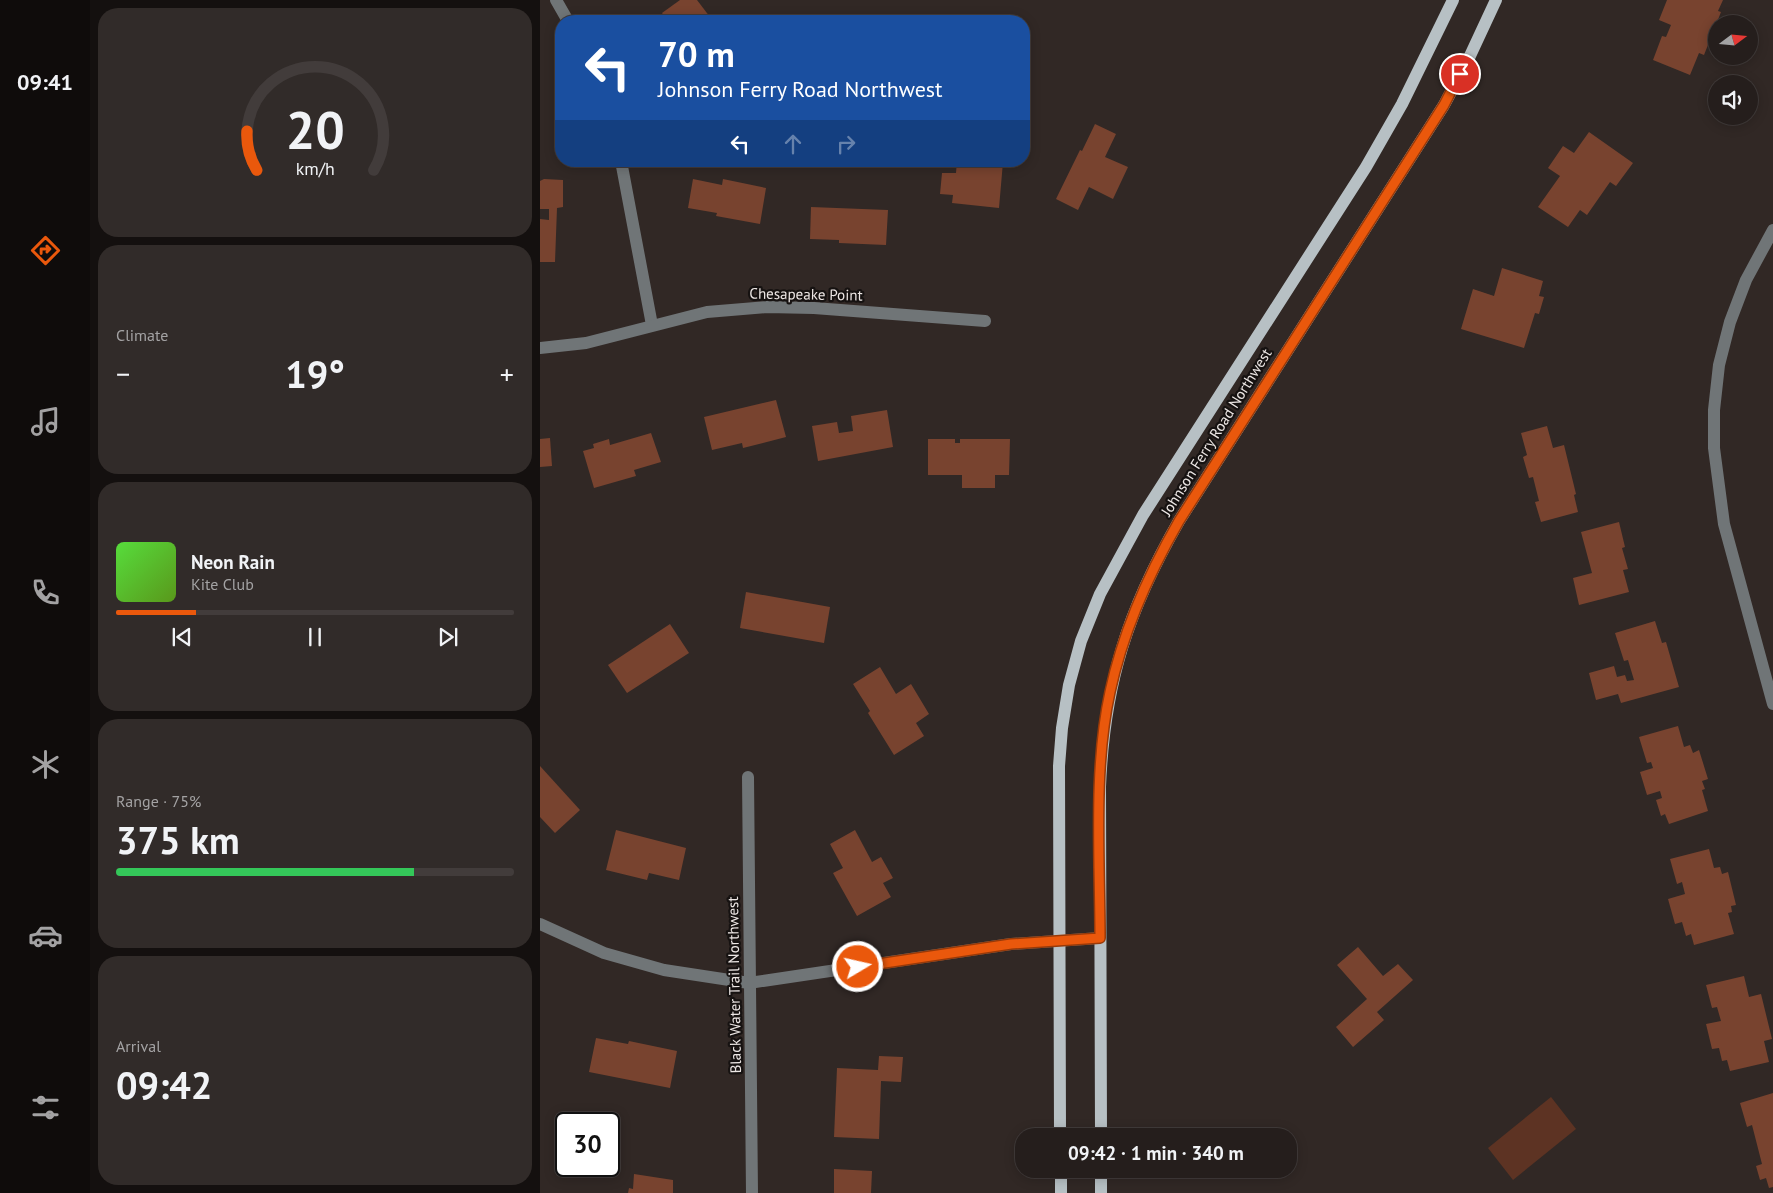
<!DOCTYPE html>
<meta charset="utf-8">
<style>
body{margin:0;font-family:"PT Sans",sans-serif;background:#312b29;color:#f1f3f6;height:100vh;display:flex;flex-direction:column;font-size:19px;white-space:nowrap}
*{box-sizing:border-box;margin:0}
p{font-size:16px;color:#a3a2a3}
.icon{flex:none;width:28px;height:28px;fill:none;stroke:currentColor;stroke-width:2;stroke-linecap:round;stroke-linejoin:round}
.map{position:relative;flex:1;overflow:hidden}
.details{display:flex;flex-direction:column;gap:8px;padding:8px;background:#14100f;width:450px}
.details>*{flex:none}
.guide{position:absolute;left:15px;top:15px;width:475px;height:152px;border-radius:20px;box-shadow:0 2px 12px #0003,0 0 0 1px #423c3b;background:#1a4fa0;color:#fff;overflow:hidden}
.needle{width:32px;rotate:74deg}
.buttons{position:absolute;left:1168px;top:15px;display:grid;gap:10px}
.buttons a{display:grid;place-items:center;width:50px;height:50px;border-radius:50%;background:#251e1c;box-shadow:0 2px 12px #0003,0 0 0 1px #423c3b;font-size:25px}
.speed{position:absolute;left:15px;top:1112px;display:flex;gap:10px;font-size:25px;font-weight:700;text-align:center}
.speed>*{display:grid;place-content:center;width:65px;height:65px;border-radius:50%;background:#251e1c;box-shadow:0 2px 12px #0003,0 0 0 1px #423c3b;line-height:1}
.speed .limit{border:2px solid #111;border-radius:8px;background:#fff;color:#111}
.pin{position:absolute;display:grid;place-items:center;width:42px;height:42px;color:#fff;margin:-21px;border:2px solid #fff;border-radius:50%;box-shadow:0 1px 5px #0007}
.me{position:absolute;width:55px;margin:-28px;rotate:81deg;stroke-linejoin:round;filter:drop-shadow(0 0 4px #0008)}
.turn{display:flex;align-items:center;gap:18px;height:105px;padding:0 20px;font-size:22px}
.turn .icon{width:65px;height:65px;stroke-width:2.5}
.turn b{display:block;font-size:35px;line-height:42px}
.lanes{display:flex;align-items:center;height:48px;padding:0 20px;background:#0003;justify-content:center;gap:25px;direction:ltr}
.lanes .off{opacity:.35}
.big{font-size:38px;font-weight:800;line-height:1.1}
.details .card{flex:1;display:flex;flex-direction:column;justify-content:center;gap:8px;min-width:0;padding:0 18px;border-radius:20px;background:#312b29}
.details .dial{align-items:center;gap:0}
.dial svg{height:130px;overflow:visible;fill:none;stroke:#423c3b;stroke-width:7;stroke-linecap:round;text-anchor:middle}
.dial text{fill:#f1f3f6;stroke:none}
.song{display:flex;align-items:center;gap:15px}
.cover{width:60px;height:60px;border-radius:8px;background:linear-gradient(135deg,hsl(110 70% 55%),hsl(90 70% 35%))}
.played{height:5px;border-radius:2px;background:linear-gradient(90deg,#ea580c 20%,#423c3b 20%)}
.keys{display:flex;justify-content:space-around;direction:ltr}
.heat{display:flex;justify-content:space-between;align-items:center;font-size:28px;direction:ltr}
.charge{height:8px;border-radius:4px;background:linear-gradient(90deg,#34c759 75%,#423c3b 0)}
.trip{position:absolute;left:475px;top:1128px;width:282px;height:50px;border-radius:20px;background:#251e1c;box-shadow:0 2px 12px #0003,0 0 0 1px #423c3b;font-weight:800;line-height:50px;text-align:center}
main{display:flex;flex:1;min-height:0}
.tabs{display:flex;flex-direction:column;width:90px;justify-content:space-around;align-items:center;background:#0f0c0b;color:#a3a2a3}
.tabs .icon{width:35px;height:35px}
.tabs .selected{color:#ea580c}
.tabs b{font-size:22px;color:#f1f3f6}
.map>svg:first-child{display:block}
.green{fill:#5d3323}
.building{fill:#78432f}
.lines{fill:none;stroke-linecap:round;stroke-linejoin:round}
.minor{stroke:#707577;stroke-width:12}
.major{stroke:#b7c0c4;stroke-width:12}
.route-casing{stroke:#983908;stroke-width:12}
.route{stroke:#ea580c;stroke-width:9}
.labels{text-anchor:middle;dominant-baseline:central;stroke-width:4.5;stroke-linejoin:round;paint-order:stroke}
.street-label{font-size:15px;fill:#ede7e5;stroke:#161211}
</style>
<main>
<nav class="tabs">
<b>09:41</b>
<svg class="icon selected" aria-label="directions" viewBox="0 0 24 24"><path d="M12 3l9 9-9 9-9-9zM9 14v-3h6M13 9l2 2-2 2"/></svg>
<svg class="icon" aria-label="music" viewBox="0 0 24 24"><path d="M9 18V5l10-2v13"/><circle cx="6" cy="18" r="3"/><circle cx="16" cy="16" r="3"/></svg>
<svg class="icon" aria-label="phone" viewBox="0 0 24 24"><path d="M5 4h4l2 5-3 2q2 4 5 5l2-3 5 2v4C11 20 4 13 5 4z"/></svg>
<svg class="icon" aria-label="climate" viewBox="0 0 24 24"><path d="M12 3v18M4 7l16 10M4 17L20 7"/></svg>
<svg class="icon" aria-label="car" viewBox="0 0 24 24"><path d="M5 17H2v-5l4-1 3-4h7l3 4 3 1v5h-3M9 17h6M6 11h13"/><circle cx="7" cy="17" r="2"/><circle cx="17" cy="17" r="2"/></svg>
<svg class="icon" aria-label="filters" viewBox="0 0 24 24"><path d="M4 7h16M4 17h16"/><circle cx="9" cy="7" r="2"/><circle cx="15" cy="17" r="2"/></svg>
</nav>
<section class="details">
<div class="card dial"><svg viewBox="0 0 100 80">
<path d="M14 69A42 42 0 1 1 86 69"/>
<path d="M14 69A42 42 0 0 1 8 45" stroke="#ea580c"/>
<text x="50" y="56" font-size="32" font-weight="700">20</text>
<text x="50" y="72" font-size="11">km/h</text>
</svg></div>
<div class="card"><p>Climate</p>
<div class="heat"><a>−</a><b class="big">19°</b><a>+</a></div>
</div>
<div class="card">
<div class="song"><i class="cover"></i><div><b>Neon Rain</b><p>Kite Club</p></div></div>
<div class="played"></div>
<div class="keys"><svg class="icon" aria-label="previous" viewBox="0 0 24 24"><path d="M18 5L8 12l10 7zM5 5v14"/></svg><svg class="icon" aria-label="pause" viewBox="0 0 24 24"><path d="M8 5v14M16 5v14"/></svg><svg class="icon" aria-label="next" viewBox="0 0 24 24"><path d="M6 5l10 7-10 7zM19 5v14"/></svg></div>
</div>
<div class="card"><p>Range · 75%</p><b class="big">375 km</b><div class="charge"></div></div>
<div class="card"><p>Arrival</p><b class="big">09:42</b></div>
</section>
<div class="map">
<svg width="1233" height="1193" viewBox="0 0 1233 1193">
<rect width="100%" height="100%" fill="#312825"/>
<polygon class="green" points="1011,1097 1036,1129 973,1180 948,1148"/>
<g class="building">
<polygon points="140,0 157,0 173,21 128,21 122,13"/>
<polygon points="1127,0 1183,0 1178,11 1181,12 1164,55 1159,53 1150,75 1113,60 1122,36 1126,37 1131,25 1119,20"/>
<polygon points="555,124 576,134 565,157 588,167 573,199 549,187 538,210 516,199 540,150 542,151"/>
<polygon points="1049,132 1093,163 1076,186 1070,182 1047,215 1040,210 1028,227 998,207 1020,176 1008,168 1023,146 1034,153"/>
<polygon points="417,161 463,162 459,208 412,203 413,195 400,194 402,173 416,173"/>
<polygon points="4,179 23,180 23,207 17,208 15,262 0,262 0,219 9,220 9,209 0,209 0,181"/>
<polygon points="153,179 182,185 183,179 226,188 220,224 176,216 177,213 148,208"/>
<polygon points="271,207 348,210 346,245 299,243 299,240 270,239"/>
<polygon points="962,268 1003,281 999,296 1004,297 999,314 995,313 984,348 921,329 933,289 954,296"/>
<polygon points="236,400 246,437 203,448 202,443 172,450 164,417"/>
<polygon points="347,410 353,447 278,461 272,426 297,422 299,433 313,431 311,416"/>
<polygon points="1007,426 1013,448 1024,445 1036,494 1034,495 1038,512 1001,522 995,502 999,501 993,477 989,478 983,457 987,455 981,433"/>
<polygon points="111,433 121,462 94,470 96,476 54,488 43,451 54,448 53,444 69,439 70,445"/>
<polygon points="10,438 12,466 0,467 0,439"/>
<polygon points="388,439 415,439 415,443 420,443 420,439 470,439 469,475 455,475 455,488 422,488 422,475 388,475"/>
<polygon points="1079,522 1085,547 1082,548 1088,569 1083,570 1089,592 1039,605 1033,578 1052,573 1041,532"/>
<polygon points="206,592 290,607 284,643 200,628"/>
<polygon points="1115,621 1122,643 1126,642 1139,687 1081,703 1078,694 1056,700 1049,673 1074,666 1077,677 1085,675 1087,681 1094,680 1088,660 1084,661 1075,633"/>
<polygon points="130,624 149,653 87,693 68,665"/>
<polygon points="340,667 356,694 371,684 389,714 376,723 384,736 354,755 328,713 330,711 313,684"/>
<polygon points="1138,726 1144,747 1150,745 1153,753 1159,750 1168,779 1162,781 1165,789 1162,790 1168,811 1129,824 1125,814 1121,816 1116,800 1122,798 1120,791 1107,795 1100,772 1113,768 1111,762 1107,763 1099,737"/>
<polygon points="0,766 40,810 15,833 0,817"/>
<polygon points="76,830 146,848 139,880 109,873 107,880 66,870"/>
<polygon points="315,830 332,862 341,857 353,878 343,883 351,897 317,916 293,873 303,868 290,844"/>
<polygon points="1169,849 1174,868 1180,867 1182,874 1188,872 1196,905 1191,906 1192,912 1188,913 1194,934 1154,945 1151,934 1146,936 1142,922 1135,924 1128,899 1145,894 1142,882 1137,884 1130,859"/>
<polygon points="818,947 843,976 858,964 873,980 837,1012 844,1020 813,1047 796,1027 827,999 797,965"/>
<polygon points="1204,976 1209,997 1221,994 1232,1039 1224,1041 1229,1062 1190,1071 1187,1060 1182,1061 1179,1048 1172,1049 1166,1024 1181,1021 1177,1007 1172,1008 1166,985"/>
<polygon points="56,1038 88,1044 89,1041 137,1051 130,1088 49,1072"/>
<polygon points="339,1056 363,1057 361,1082 341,1081 339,1139 294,1137 297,1068 338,1070"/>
<polygon points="1233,1093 1233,1187 1229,1188 1226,1178 1220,1180 1216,1166 1222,1164 1212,1125 1207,1127 1200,1103"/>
<polygon points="294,1169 332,1171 331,1193 294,1193"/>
<polygon points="94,1174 133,1180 133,1193 88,1193 89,1188 93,1189"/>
</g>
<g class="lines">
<g class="minor">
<polyline points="16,0 28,21"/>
<polyline points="81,161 112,325"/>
<polyline points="1233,230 1206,280 1190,322 1179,365 1174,410 1174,448 1184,524 1233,704"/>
<polyline points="0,348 46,343 167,312 227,307 274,308 445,321"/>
<polyline points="208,777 212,1193"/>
<polyline points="0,924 64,953 124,970 209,983 471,944 560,938"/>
</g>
<g class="major">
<polyline points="520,1136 519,766 522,728 529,685 541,641 560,594 603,515 826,167 862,104 913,0"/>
<path d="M561,1136L560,787C564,683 588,610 639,521L904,105L929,58L956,0"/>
<polyline points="521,1169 521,1193"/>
<polyline points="561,1169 561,1193"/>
</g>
</g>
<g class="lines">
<g class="route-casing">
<path id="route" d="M318,967L471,944L560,938C560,859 553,769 570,692C583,631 608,575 639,521L904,105L920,74"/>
</g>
<use href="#route" class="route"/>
</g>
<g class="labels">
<g class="street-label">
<text transform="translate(266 294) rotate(1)">Chesapeake Point</text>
<text transform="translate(676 432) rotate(-58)">Johnson Ferry Road Northwest</text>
<text transform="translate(194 985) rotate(-91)">Black Water Trail Northwest</text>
</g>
</g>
</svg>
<div class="buttons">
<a><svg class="needle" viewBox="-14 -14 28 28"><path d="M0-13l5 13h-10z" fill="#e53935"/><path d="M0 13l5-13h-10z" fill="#a3a2a3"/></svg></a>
<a><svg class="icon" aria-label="sound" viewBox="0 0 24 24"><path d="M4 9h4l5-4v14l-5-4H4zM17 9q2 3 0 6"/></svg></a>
</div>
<div class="speed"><div class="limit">30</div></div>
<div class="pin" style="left:920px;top:74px;background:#d93025"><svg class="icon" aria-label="arrive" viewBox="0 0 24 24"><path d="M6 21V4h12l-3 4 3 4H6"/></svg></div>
<svg class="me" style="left:318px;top:967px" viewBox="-20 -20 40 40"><circle r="17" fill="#ea580c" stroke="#fff" stroke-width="3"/><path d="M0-11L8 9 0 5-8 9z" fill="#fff"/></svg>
<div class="trip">09:42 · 1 min · 340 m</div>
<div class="guide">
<div class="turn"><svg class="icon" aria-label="left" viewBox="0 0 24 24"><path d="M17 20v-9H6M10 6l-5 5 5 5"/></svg><div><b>70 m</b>Johnson Ferry Road Northwest</div></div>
<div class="lanes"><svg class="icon" aria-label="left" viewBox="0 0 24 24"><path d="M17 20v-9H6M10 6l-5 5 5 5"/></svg><svg class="icon off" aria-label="ahead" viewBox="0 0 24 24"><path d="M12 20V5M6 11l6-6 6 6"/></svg><svg class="icon off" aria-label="right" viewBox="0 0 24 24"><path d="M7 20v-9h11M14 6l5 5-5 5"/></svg></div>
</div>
</div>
</main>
